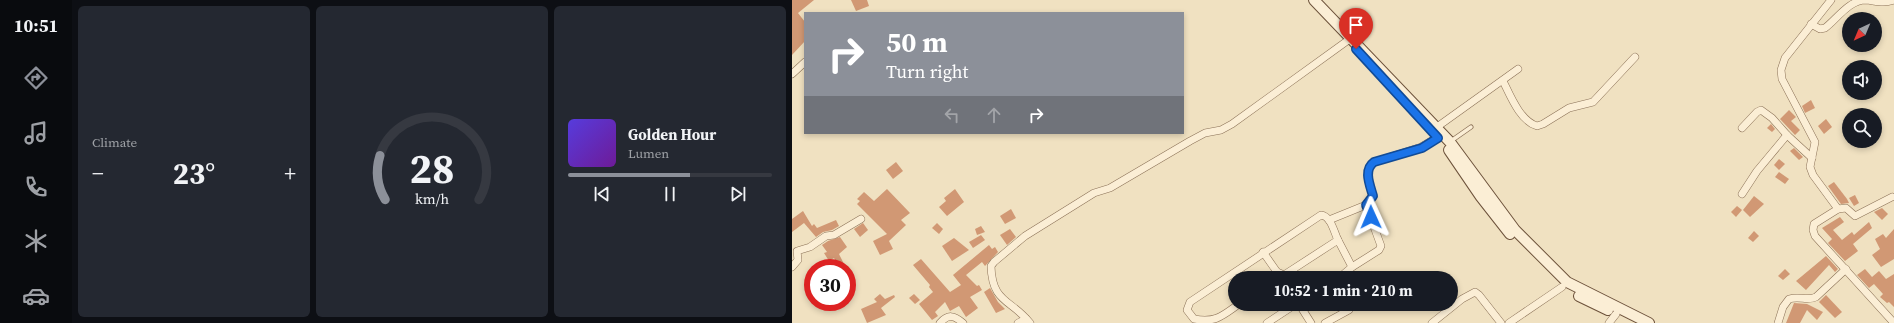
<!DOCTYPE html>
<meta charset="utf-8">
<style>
body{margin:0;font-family:"Source Serif 4",serif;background:#242831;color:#f1f3f6;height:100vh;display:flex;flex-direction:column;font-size:15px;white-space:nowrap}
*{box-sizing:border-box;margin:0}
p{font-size:13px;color:#9ea1a6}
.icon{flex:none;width:22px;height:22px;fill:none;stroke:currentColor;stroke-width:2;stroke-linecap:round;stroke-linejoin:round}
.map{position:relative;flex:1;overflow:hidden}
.side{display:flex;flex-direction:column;gap:6px;padding:6px;background:#0d0f14;width:720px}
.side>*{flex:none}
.hud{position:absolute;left:12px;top:12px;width:380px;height:122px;border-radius:0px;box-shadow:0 2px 6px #0003;background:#8c9099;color:#fff;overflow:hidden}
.needle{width:26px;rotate:224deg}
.tools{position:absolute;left:1050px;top:12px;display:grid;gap:8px}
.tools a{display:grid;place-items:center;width:40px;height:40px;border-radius:50%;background:#171b24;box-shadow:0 2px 6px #0003;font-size:20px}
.speed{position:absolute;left:12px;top:259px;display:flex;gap:8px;font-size:20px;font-weight:700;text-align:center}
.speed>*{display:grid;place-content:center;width:52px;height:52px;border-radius:50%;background:#171b24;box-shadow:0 2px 6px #0003;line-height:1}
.speed .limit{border:6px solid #d22;background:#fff;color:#111}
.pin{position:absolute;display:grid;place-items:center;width:34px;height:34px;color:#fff;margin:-41px -17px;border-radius:50% 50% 50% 0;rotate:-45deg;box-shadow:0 0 4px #0007}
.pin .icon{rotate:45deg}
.me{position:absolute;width:44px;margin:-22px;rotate:359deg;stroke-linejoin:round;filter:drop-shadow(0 0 3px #0008)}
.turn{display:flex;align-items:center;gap:14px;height:84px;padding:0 16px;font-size:18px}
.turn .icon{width:52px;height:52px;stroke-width:2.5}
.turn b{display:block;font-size:28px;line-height:34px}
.lanes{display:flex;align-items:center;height:38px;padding:0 16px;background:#0003;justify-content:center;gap:20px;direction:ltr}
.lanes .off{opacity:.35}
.big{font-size:30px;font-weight:700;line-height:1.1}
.side .tile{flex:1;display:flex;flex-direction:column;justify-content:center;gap:6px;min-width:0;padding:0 14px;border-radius:6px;background:#242831}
.side .dial{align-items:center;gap:0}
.dial svg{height:104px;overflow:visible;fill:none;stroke:#363941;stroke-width:7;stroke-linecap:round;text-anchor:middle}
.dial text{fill:#f1f3f6;stroke:none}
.song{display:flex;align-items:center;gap:12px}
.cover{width:48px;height:48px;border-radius:6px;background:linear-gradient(135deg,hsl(250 70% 55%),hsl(280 70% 35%))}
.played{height:4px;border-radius:2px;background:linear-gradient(90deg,#8c9099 60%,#363941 60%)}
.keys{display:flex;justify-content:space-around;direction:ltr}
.heat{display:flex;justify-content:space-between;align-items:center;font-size:22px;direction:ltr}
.side .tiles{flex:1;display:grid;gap:6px;grid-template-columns:repeat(3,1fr)}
.trip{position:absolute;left:436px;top:271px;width:230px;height:40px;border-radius:20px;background:#171b24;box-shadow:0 2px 6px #0003;font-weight:700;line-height:40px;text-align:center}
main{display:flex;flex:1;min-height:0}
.tabs{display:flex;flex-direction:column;width:72px;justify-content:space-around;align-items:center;background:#090b0e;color:#9ea1a6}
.tabs .icon{width:28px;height:28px}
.tabs .selected{color:#8c9099}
.tabs b{font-size:18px;color:#f1f3f6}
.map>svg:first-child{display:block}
.building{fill:#d19874}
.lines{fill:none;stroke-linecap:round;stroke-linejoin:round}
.lane-casing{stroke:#8b7157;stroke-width:5}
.street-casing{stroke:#8b7157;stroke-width:8}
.secondary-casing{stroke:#6d523b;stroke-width:12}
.lane{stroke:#fbeed5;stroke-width:3.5}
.street{stroke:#fbeed5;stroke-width:7}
.secondary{stroke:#fbeed5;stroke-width:10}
.route-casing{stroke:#114b97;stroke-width:10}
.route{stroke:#1a73e8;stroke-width:7}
</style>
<main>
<nav class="tabs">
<b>10:51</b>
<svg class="icon selected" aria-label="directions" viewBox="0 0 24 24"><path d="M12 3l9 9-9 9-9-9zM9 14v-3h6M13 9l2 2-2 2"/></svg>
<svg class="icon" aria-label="music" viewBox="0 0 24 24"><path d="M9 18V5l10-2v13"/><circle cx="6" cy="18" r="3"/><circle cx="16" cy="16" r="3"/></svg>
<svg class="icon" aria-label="phone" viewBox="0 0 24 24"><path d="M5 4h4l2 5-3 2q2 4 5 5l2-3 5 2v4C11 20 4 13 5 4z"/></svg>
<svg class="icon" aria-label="climate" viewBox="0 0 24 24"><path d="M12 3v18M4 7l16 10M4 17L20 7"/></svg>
<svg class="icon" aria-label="car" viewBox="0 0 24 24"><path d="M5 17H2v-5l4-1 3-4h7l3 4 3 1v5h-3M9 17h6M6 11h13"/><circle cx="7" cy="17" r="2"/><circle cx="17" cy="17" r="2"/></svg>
</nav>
<section class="side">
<div class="tiles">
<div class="tile"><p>Climate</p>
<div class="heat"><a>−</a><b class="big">23°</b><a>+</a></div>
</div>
<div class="tile dial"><svg viewBox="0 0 100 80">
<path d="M14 69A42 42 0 1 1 86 69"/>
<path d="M14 69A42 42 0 0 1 10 35" stroke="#8c9099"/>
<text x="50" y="56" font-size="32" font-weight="700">28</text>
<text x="50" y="72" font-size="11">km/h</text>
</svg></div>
<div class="tile">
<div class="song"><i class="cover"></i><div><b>Golden Hour</b><p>Lumen</p></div></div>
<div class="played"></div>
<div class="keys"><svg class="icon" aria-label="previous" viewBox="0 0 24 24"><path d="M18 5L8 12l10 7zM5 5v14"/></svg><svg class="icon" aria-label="pause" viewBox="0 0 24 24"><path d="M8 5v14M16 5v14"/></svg><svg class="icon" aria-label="next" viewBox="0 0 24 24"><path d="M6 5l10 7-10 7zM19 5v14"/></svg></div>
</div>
</div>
</section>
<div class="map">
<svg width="1102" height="323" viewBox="0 0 1102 323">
<rect width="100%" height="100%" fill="#f0e1c1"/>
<g class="building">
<polygon points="0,0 22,0 6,13 13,22 13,41 0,55"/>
<polygon points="59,0 75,0 77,6 64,11"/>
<polygon points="1019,100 1023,108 1013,113 1010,106"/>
<polygon points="997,110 1004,117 999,121 1008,130 1003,135 988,119"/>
<polygon points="1034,119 1040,127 1032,134 1026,126"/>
<polygon points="979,124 983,129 980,132 975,128"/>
<polygon points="1002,148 1011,157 1007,160 998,151"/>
<polygon points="987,159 993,164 987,170 982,165"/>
<polygon points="104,162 111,171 101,179 94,170"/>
<polygon points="987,172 997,179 993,184 983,177"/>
<polygon points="1042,182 1055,199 1057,203 1049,204 1036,186"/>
<polygon points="95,189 118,213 109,220 114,225 97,241 101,249 88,255 81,241 95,234 65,204 68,201 65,199 72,192 82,201"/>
<polygon points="163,189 172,202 155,216 147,207 154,201 152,198"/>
<polygon points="1063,195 1067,203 1062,206 1057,198"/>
<polygon points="962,196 972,204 958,217 951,210"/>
<polygon points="945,206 950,210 944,217 939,212"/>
<polygon points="1090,208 1096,214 1090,220 1082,212"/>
<polygon points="219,209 224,218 213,224 208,216"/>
<polygon points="11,211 20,226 22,224 25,228 44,220 47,226 40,230 31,232 24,237 12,223 0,232 0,219"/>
<polygon points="1048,217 1052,222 1041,230 1050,240 1060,232 1062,235 1077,222 1080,228 1061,244 1066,251 1053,261 1036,243 1040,239 1030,228"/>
<polygon points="71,223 76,230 68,237 62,229"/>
<polygon points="145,223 151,229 147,234 140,228"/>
<polygon points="189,226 193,232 185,235 183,229"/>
<polygon points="218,229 224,237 215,245 208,235"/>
<polygon points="1102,229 1102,259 1089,267 1080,255 1088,249 1083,239 1091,234 1094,238"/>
<polygon points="962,231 967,236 961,242 956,238"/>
<polygon points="189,235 193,240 181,248 177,242"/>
<polygon points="48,237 55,247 47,254 52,264 47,267 42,258 37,261 32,253 35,252 30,245 36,241"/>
<polygon points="162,238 177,250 160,261 150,246"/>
<polygon points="197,245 200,249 203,247 206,252 193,266 190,262 174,275 185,286 187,285 190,290 178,297 186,308 174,317 167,306 158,311 153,302 143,312 146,316 140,320 127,304 141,292 137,287 138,285 121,265 129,259 158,292 169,285 161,275"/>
<polygon points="1034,256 1046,269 1043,272 1037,265 1014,290 1004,281"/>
<polygon points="993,269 998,274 991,280 986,276"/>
<polygon points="1073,269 1080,277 1087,271 1094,279 1102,274 1102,307 1097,302 1095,303 1088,297 1091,294 1082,284 1077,288 1065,275"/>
<polygon points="198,288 206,302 213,309 204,313 192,292"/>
<polygon points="88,294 93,299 102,295 103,297 89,308 94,315 75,323 69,309 85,302 82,299"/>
<polygon points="122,294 128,300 123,304 117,298"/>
<polygon points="1034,295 1050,312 1043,318 1027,302"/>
<polygon points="1002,303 1015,304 1031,312 1025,320 1015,310 1008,323 994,323"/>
</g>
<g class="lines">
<g class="lane-casing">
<polyline id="lane" points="659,141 679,127"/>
</g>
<g class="street-casing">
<g id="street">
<polyline points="1039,0 993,58 989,70 990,79 1023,142 1018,167 1021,175 1046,209 1022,224 1021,230 1023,236 1102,323"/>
<path d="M1019,24L1028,29L1033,28C1045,19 1057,0 1074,0C1084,1 1092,4 1102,0"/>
<polyline points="0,74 13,62"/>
<path d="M711,81C718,95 728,121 745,126L751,124L777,108L801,102L843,57"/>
<polyline points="645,127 726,69"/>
<polyline points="950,128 965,112 969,110 980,118 995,135 1020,158"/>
<polyline points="950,194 965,171 995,135"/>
<polyline points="1046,209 1054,208 1063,216 1100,197"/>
<polyline points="537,220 574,205"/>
<polyline points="471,252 485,272 492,275 546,240 560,267"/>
<polyline points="0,267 6,260 5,251 18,247 34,236 42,235 69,219"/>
<polyline points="478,278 485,272"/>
<path d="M547,278L560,267L587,250L589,246L574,205L581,196C578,185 571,170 582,162L629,147L651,134"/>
<path d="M447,304C430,316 424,323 402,319L395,310L398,302L529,215C539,216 542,232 546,240"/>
<polyline points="507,304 519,323"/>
<path d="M148,323C156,314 162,315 171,323"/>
<polyline points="226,323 234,319"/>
<path d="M238,323C219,299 200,303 199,266L202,262L233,236L302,193L318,188L398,141L413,133L429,130L440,124L555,41"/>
<polyline points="475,323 504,304"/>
<polyline points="533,323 557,310"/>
<polyline points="640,323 670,299 683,292 687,295 709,323"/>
<polyline points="717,323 770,287"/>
<polyline points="817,323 824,314"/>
<path d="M986,323L991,307L997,299C1007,296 1016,301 1024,297L1054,269"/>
</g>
</g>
<g class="secondary-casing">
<g id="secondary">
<polyline points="522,0 658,142 723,230 775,282 857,323"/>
<polyline points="657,150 689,197 718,234"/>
<polyline points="787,296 816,310"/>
</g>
</g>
<use href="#lane" class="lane"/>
<use href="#street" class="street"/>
<use href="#secondary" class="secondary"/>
</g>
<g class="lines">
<g class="route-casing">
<path id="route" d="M564,49L646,138L630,148L582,162C571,170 578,185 581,196L574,205L579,217"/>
</g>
<use href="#route" class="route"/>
</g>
</svg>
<div class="tools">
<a><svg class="needle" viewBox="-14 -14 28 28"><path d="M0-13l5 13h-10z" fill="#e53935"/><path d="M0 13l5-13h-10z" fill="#9ea1a6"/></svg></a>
<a><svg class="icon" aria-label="sound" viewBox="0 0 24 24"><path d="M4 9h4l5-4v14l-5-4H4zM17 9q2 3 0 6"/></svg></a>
<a><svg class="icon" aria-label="search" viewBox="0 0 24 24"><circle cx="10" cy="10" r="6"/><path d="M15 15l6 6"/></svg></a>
</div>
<div class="speed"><div class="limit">30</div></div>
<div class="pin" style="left:564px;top:49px;background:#d93025"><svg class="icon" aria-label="arrive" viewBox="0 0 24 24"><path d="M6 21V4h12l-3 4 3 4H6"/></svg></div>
<svg class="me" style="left:579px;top:217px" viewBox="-20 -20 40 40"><path d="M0-17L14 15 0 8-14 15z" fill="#1a73e8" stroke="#fff" stroke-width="4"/></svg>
<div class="trip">10:52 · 1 min · 210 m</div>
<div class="hud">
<div class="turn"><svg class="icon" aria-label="right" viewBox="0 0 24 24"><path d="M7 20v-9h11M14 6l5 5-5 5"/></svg><div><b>50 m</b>Turn right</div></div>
<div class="lanes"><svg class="icon off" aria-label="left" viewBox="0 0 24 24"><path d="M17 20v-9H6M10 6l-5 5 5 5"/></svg><svg class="icon off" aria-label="ahead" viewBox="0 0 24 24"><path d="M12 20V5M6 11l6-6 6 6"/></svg><svg class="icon" aria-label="right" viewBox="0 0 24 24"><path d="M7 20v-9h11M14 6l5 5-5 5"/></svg></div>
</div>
</div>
</main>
